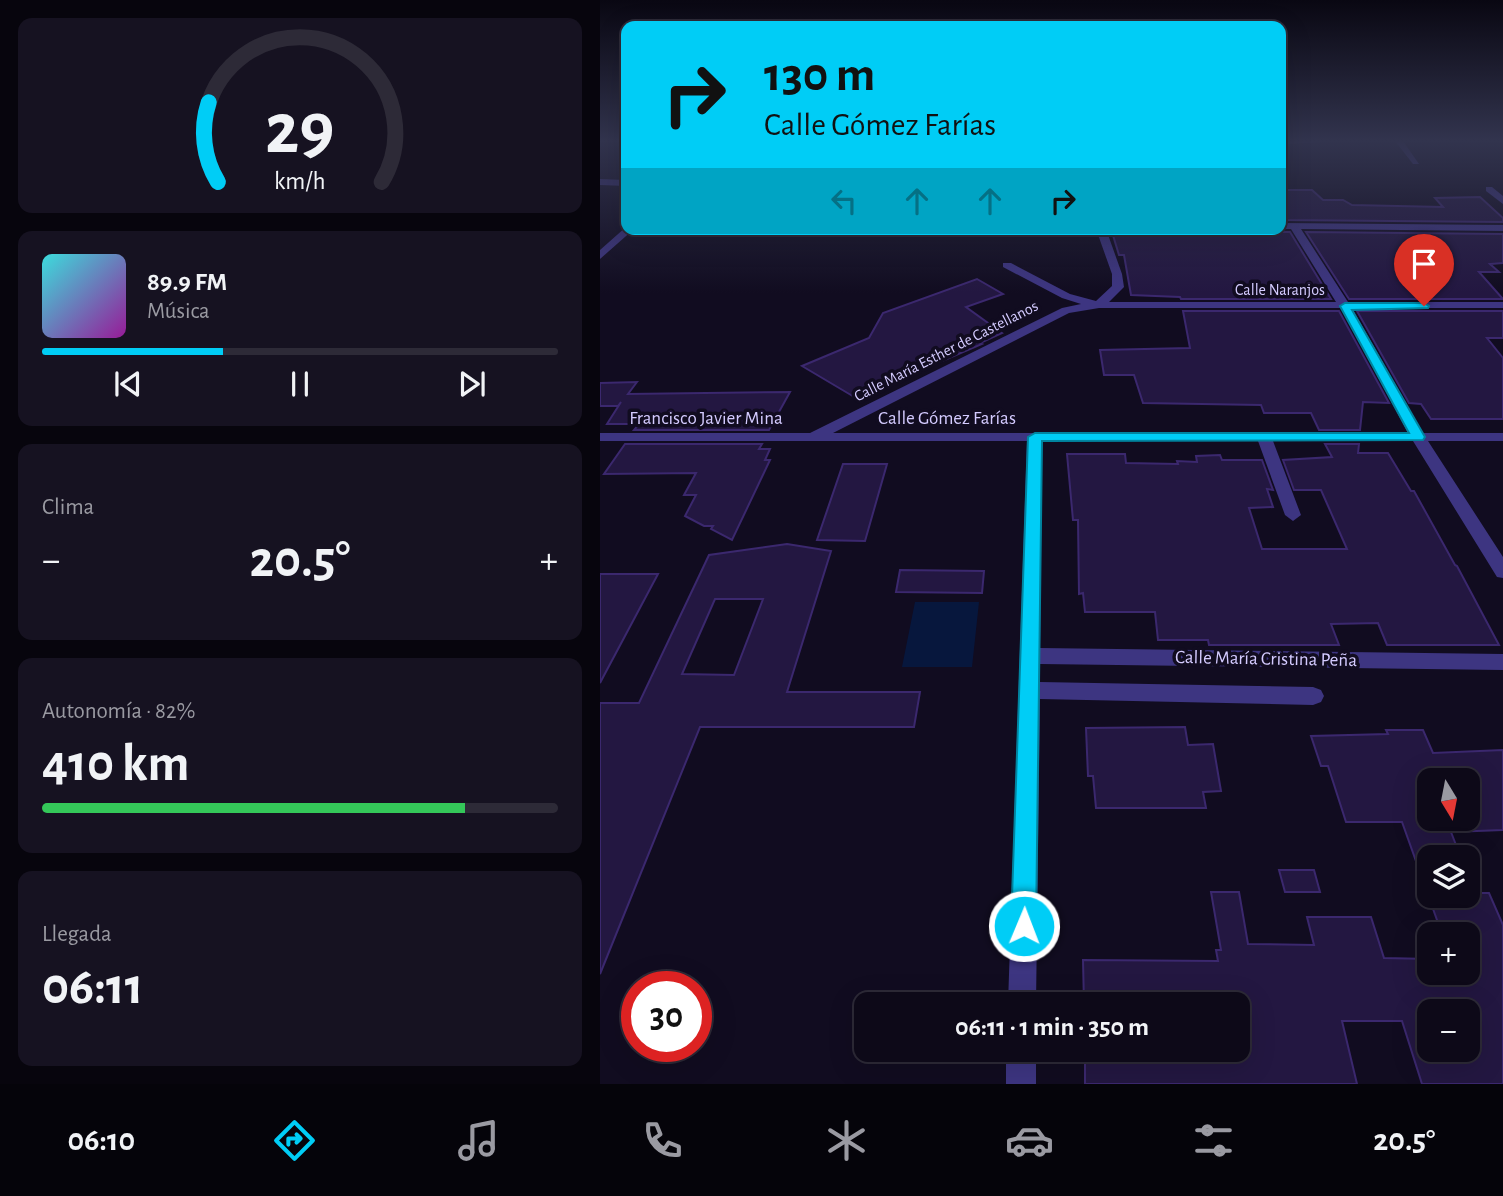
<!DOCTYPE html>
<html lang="es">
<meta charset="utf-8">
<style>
body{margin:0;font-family:"Alegreya Sans",sans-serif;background:#161221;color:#f1f3f6;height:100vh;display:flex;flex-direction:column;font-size:26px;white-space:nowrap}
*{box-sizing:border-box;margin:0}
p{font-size:23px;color:#9a9aa2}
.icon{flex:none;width:38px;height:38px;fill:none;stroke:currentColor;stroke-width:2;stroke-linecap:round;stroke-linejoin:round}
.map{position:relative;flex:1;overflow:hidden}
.panel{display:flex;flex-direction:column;gap:18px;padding:18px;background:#07050d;width:600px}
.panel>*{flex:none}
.guide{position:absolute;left:21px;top:21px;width:665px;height:214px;border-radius:14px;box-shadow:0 7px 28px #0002,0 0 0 2px #2d2a37;background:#00cdf6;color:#111;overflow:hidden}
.needle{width:46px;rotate:170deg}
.fabs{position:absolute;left:817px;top:768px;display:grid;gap:14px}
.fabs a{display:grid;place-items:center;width:63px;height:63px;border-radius:14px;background:#0d0918;box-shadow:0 7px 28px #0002,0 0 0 2px #2d2a37;font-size:35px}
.speed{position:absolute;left:21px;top:971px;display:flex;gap:14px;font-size:35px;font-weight:700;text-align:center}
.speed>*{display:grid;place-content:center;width:91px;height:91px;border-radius:50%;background:#0d0918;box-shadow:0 7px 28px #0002,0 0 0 2px #2d2a37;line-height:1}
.speed .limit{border:10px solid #d22;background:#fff;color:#111}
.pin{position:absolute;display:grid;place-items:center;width:60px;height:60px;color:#fff;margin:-72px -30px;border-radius:50% 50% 50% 0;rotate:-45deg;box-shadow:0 0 7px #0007}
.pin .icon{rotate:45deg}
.me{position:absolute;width:77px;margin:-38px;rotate:1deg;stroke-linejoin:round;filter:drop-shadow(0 0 5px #0008)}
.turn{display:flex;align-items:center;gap:24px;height:147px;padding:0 28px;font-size:32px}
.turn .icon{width:91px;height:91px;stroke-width:2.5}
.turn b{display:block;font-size:49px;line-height:60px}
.lanes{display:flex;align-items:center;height:66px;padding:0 28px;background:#0003;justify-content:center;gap:35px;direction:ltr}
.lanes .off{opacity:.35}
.big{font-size:52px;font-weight:700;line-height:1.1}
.panel .tile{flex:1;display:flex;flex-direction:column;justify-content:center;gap:10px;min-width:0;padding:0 24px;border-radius:14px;background:#161221}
.panel .dial{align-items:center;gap:0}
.dial svg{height:182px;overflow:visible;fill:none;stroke:#2d2a37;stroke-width:7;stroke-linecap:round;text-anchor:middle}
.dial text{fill:#f1f3f6;stroke:none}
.song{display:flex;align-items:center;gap:21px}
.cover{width:84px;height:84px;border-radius:10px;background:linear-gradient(135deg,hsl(180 70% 55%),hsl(300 70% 35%))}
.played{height:7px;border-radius:4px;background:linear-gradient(90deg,#00cdf6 35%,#2d2a37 35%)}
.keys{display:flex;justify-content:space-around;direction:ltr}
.heat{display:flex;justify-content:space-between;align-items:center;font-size:38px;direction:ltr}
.charge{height:10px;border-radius:5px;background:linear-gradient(90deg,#34c759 82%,#2d2a37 0)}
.trip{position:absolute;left:254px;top:992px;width:396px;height:70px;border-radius:14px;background:#0d0918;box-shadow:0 7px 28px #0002,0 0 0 2px #2d2a37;font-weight:700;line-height:70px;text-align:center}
.menu{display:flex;height:112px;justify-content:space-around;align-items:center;background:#05040a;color:#9a9aa2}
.menu .icon{width:49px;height:49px}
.menu .selected{color:#00cdf6}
.menu b{font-size:32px;color:#f1f3f6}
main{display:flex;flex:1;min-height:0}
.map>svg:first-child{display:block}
.water{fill:#07173d}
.building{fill:#231741;stroke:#3b286e;stroke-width:2;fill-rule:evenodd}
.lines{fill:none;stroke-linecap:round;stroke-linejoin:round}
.minor{fill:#3d3581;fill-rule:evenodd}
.route{fill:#00cdf6;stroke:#0085a0;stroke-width:2}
.labels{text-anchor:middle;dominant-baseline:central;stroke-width:7;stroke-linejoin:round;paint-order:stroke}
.far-street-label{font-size:16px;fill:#d4cbff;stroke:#110c20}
.street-label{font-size:19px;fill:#d4cbff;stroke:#110c20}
</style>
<main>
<section class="panel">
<div class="tile dial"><svg viewBox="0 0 100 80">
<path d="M14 69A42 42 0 1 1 86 69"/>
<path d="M14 69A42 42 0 0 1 10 34" stroke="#00cdf6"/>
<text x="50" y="56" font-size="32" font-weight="700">29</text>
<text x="50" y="72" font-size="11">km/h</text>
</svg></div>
<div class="tile">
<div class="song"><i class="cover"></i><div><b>89.9 FM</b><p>Música</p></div></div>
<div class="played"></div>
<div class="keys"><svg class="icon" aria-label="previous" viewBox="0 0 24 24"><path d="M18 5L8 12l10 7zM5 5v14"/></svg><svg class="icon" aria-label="pause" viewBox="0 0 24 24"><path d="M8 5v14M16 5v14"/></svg><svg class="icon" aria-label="next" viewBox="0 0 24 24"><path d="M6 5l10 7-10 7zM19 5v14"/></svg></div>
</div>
<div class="tile"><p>Clima</p>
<div class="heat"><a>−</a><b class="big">20.5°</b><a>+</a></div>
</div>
<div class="tile"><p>Autonomía · 82%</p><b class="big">410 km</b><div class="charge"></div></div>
<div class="tile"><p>Llegada</p><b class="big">06:11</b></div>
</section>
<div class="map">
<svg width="903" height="1084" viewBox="0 0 903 1084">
<rect width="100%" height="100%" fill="#110c20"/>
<polygon class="water" points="315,602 379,602 372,667 302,667"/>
<g class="building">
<polygon points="681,190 712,190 723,200 743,200 752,205 843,207 835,198 880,197 903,218 903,222 681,220"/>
<polygon points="512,232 690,232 731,299 581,299 580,297 531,295 524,255 519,255"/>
<polygon points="706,232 903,234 903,263 890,264 899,272 879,272 903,299 749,299"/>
<polygon points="377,279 403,294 366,307 402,333 380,343 382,344 256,398 202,366 269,338 283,313"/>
<polygon points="583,311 739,311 789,403 763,402 760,430 719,430 711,413 664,413 661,405 543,403 534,375 504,375 500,350 590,348"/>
<polygon points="757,311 903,311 903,338 887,338 903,358 903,419 831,419 821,404 809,403"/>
<polygon points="37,382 28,394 190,392 169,430 34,430 39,424 7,424 21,402 18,406 0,406 0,383"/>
<polygon points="25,444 162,444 159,449 170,449 165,460 170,460 132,540 111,529 113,526 104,526 85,516 96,495 84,495 96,473 4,474"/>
<polygon points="725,444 759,444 758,453 788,453 811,491 814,491 855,565 857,566 899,645 787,645 778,623 731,624 739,645 609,645 608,640 558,640 555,612 485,612 483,593 479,594 478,520 473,520 467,454 525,454 526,463 578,464 577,461 597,462 596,456 620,455 622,460 662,460 673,490 667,489 673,507 649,508 662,549 747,549 721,490 694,490 683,460 732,457"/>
<polygon points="243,464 287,464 265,541 217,540"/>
<path d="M187,544L231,551L187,692H320L314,727H100L0,974V703H39L109,555ZM115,599H163L134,675L82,674Z"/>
<polygon points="300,570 384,571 382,593 296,592"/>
<polygon points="0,574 58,574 0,683"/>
<polygon points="585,727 588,745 613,744 621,791 603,792 606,808 496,808 493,776 488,776 486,728"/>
<path d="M786,730H823L833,753L903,750V830L851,832L861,858H830V896H868V875L875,893H889L903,925V1084H822L802,1021H742L757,1084H485V1050H637V1004H484L483,960L618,961L616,950H621L611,892H639L648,944L714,945L707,917H771L784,958L830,959V973H868V934H842L802,822H746L728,766H721L711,736L788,734ZM830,780H868V819H830ZM830,1012H868V1050H830Z"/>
<polygon points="679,870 714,870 720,892 685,892"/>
</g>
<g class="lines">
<g class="minor">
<polygon points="681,141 749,141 681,144"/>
<polygon points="795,141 803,141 819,164 813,164"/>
<polygon points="0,179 26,180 26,186 0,185"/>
<polygon points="886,187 892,187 903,196 903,204 886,191"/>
<path d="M681,223L903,225V231L701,229L748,302H903V308H752L823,433H903V441H828L903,557V578L897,577L813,441H673L701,515L693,521L685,515L658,441H442L440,648L903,654V670L440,664V682L713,687L721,690L724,696L721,702L713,705L440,699L436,1004H408L427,441H0V433H210L462,308L481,304L462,298L403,267V263H411L470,294L496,301L512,286V274L496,229H506L522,274L524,287L509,302H736L691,229H681ZM499,308H741L808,433H233L469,313Z"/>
<polygon points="26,227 26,229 34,229 0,259 0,250"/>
<rect x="406" y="1050" width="30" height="34"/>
</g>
</g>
<linearGradient id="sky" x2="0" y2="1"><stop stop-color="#090712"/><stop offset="0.48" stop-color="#32344e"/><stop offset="1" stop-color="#32344e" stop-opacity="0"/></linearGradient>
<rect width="903" height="293" fill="url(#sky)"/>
<polygon class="route" points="824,303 829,306 828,308 752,310 825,437 823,440 442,441 436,926 432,935 424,938 415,935 411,926 428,437 435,433 809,433 740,306 745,303"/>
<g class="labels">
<g class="far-street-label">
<text x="680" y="290">Calle Naranjos</text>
<text transform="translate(346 351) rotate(-27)">Calle María Esther de Castellanos</text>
</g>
<g class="street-label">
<text x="106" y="418">Francisco Javier Mina</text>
<text x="347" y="418">Calle Gómez Farías</text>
<text transform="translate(666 659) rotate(1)">Calle María Cristina Peña</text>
</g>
</g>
</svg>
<div class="fabs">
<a><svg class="needle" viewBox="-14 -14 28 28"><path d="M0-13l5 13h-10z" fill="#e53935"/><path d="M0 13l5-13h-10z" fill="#9a9aa2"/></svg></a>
<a><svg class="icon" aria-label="layers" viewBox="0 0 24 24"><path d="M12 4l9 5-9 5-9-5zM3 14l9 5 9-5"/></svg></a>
<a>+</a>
<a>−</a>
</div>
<div class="speed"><div class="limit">30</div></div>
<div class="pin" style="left:824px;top:306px;background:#d93025"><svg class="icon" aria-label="arrive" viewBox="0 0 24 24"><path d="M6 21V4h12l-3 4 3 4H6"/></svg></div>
<svg class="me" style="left:424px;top:926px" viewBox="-20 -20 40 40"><circle r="17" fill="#00cdf6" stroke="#fff" stroke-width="3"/><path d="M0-11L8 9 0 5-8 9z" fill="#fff"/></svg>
<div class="trip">06:11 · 1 min · 350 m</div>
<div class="guide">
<div class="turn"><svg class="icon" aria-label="right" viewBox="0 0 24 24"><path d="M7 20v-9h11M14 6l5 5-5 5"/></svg><div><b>130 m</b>Calle Gómez Farías</div></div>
<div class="lanes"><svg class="icon off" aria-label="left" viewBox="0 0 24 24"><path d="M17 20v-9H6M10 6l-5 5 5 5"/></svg><svg class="icon off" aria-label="ahead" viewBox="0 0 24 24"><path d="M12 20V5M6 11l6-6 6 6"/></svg><svg class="icon off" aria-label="ahead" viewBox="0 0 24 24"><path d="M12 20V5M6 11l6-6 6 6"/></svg><svg class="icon" aria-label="right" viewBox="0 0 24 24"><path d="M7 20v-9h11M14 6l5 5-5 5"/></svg></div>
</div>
</div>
</main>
<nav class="menu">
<b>06:10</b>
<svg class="icon selected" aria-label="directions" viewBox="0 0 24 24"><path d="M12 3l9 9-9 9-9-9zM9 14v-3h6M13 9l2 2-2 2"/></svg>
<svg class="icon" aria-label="music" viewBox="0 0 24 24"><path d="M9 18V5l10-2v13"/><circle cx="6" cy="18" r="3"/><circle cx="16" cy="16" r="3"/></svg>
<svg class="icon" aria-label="phone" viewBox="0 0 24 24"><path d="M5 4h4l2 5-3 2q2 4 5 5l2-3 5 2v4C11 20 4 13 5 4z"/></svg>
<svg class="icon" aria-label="climate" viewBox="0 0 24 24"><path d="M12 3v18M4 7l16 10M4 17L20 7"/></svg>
<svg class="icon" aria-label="car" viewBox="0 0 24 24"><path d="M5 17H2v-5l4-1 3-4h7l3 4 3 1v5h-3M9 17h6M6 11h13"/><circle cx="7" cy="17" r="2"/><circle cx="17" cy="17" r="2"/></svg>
<svg class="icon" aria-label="filters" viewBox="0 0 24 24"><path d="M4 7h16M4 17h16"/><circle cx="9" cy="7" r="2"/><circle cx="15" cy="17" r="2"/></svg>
<b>20.5°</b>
</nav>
